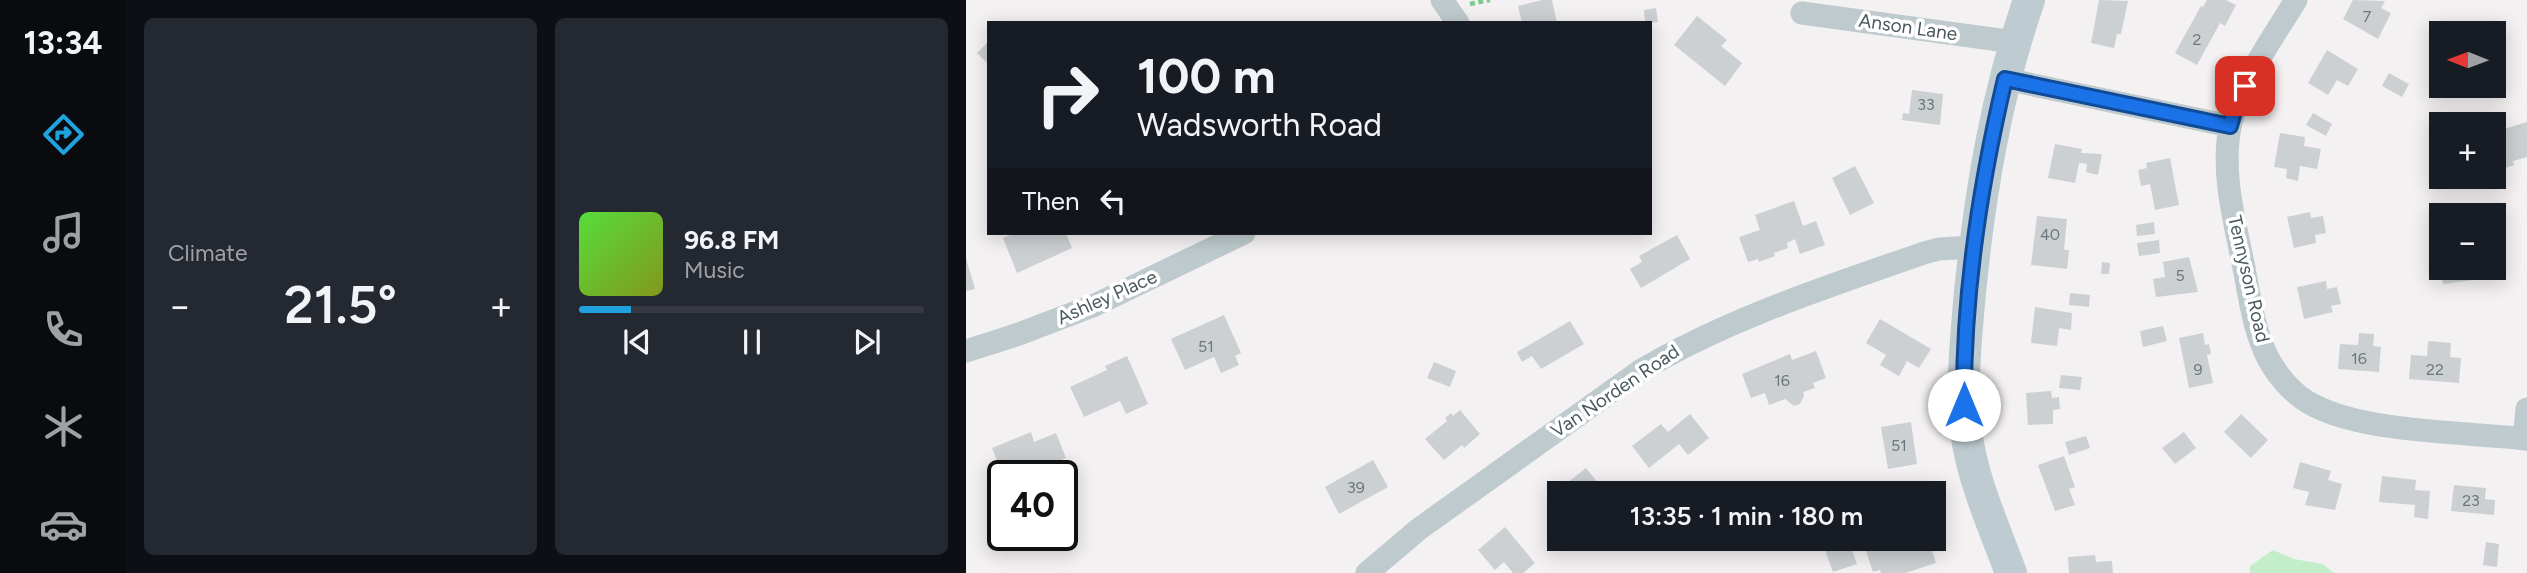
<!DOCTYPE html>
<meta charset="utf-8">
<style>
body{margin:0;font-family:Figtree,sans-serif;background:#242831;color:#f1f3f6;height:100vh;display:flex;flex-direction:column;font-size:26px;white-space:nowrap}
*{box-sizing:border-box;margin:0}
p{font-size:23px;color:#9ea1a6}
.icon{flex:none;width:38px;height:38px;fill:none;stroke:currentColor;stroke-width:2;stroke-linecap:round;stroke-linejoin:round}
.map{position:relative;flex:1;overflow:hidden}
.side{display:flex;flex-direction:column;gap:18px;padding:18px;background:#0d0f14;width:840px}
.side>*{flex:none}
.guide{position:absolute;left:21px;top:21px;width:665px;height:214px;border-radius:0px;box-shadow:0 4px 18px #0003;background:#171b24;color:#f1f3f6;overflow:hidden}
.needle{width:46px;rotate:271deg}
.tools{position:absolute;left:1463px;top:21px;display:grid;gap:14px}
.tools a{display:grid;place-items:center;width:77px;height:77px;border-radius:0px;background:#171b24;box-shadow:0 4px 18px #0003;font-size:35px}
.speed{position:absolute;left:21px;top:460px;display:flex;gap:14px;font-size:35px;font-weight:700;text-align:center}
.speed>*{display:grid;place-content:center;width:91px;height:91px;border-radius:50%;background:#171b24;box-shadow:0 4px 18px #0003;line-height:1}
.speed .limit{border:4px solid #111;border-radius:10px;background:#fff;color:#111}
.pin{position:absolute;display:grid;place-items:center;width:60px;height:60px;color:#fff;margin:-30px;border-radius:14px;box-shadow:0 4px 10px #0006}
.me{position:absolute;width:77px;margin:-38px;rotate:0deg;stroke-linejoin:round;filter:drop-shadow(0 0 5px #0008)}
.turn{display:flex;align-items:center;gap:24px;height:147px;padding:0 35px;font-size:32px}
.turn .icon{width:91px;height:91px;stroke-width:2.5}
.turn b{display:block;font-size:49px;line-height:60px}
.then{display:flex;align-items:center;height:66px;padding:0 35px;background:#0003;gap:14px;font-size:26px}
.big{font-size:52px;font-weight:600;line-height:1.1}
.side .card{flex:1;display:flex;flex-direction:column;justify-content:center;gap:10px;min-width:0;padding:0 24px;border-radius:10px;background:#242831}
.song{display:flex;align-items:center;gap:21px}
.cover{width:84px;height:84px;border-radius:10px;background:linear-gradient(135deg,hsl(110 70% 55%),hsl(70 70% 35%))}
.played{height:7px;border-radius:4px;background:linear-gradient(90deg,#20a2df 15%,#363941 15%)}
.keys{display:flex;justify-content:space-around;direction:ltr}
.heat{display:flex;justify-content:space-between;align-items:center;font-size:38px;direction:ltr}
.side .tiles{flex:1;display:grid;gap:18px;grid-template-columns:repeat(2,1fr)}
.trip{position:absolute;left:581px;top:481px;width:399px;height:70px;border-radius:0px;background:#171b24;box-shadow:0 4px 18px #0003;font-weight:600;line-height:70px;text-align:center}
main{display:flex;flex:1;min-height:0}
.tabs{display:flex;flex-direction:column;width:126px;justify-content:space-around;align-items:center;background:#090b0e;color:#9ea1a6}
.tabs .icon{width:49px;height:49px}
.tabs .selected{color:#20a2df}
.tabs b{font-size:32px;color:#f1f3f6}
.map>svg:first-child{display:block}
.green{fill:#c3eec9}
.building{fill:#ccd0d3}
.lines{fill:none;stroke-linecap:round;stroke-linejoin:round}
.path{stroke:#7ccb91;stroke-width:4.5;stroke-dasharray:5 3.5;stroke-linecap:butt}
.street{stroke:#becacd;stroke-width:23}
.secondary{stroke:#beccd2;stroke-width:32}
.route-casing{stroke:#114b97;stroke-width:18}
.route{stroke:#1a73e8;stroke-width:12}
.labels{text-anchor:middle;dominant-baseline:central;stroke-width:7;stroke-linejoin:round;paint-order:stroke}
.number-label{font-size:16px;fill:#6a787b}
.street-label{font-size:19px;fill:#4a5a5e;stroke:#fff}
</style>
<main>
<nav class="tabs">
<b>13:34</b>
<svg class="icon selected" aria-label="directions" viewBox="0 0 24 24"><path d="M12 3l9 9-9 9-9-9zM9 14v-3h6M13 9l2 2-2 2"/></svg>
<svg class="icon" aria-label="music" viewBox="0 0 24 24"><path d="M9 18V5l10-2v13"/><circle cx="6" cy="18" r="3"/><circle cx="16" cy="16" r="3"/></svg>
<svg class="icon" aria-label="phone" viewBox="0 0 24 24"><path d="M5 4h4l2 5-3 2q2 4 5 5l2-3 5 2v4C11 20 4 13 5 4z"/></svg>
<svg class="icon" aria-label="climate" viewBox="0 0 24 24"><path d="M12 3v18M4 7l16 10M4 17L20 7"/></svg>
<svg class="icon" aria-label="car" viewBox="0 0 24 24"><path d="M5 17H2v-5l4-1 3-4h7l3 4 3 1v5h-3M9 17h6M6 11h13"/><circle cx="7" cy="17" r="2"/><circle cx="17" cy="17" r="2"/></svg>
</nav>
<section class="side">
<div class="tiles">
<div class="card"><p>Climate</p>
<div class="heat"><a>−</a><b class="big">21.5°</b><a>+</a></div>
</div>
<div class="card">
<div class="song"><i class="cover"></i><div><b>96.8 FM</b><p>Music</p></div></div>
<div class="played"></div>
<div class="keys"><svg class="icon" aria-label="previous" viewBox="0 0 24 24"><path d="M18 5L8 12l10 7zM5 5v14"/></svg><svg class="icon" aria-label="pause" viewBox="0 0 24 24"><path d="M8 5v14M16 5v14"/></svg><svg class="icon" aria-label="next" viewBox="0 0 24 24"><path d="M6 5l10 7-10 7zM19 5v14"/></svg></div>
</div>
</div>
</section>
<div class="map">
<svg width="1561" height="573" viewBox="0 0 1561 573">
<rect width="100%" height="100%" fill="#f4f1f2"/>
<polygon class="green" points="1307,550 1328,559 1357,564 1368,573 1284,573 1284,566"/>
<g class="building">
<polygon points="576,0 586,0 591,23 556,23 552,6"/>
<polygon points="1133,0 1162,1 1155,34 1151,34 1148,48 1125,43"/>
<polygon points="1241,0 1260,0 1270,5 1259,26 1254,23 1231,65 1209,53 1235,6 1237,7"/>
<polygon points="1387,0 1419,1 1415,8 1425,13 1412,39 1377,19"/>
<polygon points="690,8 692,22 679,23 678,10"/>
<polygon points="731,16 761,40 755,46 776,63 759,86 708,45"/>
<polygon points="23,41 23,65 11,53"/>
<polygon points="1361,50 1392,69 1382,86 1371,80 1362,95 1342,83"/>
<polygon points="1423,73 1443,84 1436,97 1416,86"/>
<polygon points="946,90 977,94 974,125 936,120 937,113 943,114"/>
<polygon points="1347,113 1366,124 1360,136 1340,125"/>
<polygon points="1561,122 1561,157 1547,161 1548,165 1530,171 1528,132"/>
<polygon points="1314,133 1339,137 1338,146 1355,149 1351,169 1334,166 1332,181 1320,178 1321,169 1308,167"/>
<polygon points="1089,144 1116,149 1115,153 1136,154 1132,175 1120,172 1121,164 1113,163 1109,183 1082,178"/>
<polygon points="1204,158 1213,205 1189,210 1184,184 1175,186 1172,170 1181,168 1180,163"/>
<polygon points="889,166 908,203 884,215 866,178"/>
<polygon points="828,201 837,226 850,221 859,245 834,254 829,239 821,243 822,248 808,253 809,256 793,262 792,259 782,262 773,237 794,230 789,215"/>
<polygon points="1344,212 1345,218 1357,216 1360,233 1349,235 1350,243 1328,248 1321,217"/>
<polygon points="1071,216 1101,219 1098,250 1103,250 1101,269 1065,265"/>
<polygon points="1188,222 1189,234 1171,236 1170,225"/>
<polygon points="49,233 100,233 106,248 51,273 37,238"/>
<polygon points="711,235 724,259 675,288 664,269 676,262 673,256"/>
<polygon points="1193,240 1194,253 1173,256 1171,243"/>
<polygon points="1223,257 1232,292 1190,297 1187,279 1199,277 1197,262"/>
<polygon points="0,258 9,289 0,291"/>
<polygon points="1136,262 1144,263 1143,274 1135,274"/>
<polygon points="1474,268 1513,268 1515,279 1477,284"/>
<polygon points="1360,281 1361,289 1371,287 1375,304 1365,306 1367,312 1338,319 1331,287"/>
<polygon points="1104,293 1124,295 1123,307 1103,305"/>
<polygon points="1069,307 1106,313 1105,330 1093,328 1091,346 1065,343"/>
<polygon points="258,315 275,353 269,356 273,365 255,373 248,357 219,370 205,339"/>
<polygon points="914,319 965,349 953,368 941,361 933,376 914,365 920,355 900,343"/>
<polygon points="604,321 618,344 575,369 566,356 556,362 551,352"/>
<polygon points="1197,326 1201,341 1177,347 1174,331"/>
<polygon points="1237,333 1239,345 1243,344 1245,354 1241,355 1247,383 1223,388 1213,338"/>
<polygon points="1393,333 1408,334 1407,346 1415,347 1413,372 1372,369 1374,344 1392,345"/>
<polygon points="1462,341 1485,343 1484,357 1495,358 1493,383 1443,379 1445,355 1461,356"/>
<polygon points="850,351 860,378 847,383 849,388 837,392 838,396 834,404 828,406 819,399 803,405 799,393 785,398 776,374 824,354 826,360"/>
<polygon points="161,356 182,404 160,414 154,401 118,417 104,387 141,370 139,366"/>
<polygon points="468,362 490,371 484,387 461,378"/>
<polygon points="1095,375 1116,377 1114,390 1093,388"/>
<polygon points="1085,391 1086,398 1093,397 1094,409 1087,410 1087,424 1062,425 1060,393"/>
<polygon points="494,410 514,434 498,448 496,445 478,460 459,439 481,421 479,418 485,413 487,416"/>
<polygon points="724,414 743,438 722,455 713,444 683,468 666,446 695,424 702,432"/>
<polygon points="1275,414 1302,440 1285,458 1258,432"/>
<polygon points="945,422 951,464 922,469 915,427"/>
<polygon points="65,432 68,442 90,433 100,458 55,476 37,476 26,448"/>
<polygon points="1218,432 1230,448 1209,464 1196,448"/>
<polygon points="1120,436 1124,448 1103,455 1099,442"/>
<polygon points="1098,456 1109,487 1103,489 1109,505 1089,511 1072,465"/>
<polygon points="407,460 422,487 373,514 359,487"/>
<polygon points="1334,462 1365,471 1362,480 1376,484 1369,510 1339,505 1343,492 1327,488"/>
<polygon points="620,468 638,490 634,494 593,494 593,503 586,495"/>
<polygon points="1416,476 1450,480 1449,490 1464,491 1462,519 1448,517 1449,505 1413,502"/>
<polygon points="1488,485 1520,488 1519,499 1529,500 1528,515 1485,511"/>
<polygon points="539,527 569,563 557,573 547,573 538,562 529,570 512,550"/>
<polygon points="855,539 882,539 891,564 867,572"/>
<polygon points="936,539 962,539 970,563 939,573 915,573 914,570 907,572 900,551"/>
<polygon points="1520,542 1533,544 1531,567 1517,565"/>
<polygon points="1129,555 1130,562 1146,561 1147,573 1103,573 1102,557"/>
</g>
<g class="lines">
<polyline class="path" points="504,4 524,0"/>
<g class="street">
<polyline points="476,0 492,23"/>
<path d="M1330,0C1308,36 1272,86 1264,127C1255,174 1269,222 1278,268C1284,299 1288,332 1303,360C1313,378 1329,396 1347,405C1400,433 1500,432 1561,439"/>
<polyline points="836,13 1048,42"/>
<polyline points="1039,79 1264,126"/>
<polyline points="0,351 53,334 129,305 278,233"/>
<polyline points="1558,439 1561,409"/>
<path d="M401,573L453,529L674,371C763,318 861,287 958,253L973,249L1009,247"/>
</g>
<path class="secondary" d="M1045,573C1028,527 1006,479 1000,431C995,384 1000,338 1004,292C1014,193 1030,95 1063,0"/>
</g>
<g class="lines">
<g class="route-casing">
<path id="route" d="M998,405C997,296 1014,185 1039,79L1264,126L1269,108L1279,86"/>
</g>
<use href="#route" class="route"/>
</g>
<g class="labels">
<g class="number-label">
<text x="1401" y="16">7</text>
<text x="1231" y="39">2</text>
<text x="960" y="104">33</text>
<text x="1084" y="234">40</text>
<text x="1214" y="275">5</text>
<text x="240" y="346">51</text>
<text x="1393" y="358">16</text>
<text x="1232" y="369">9</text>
<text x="1469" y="369">22</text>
<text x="816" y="380">16</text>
<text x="933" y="445">51</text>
<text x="390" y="487">39</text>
<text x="1505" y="500">23</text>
</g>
<g class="street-label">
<text transform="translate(942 27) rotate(8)">Anson Lane</text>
<text transform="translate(1283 279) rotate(77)">Tennyson Road</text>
<text transform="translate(141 297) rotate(-24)">Ashley Place</text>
<text transform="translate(649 391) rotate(-34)">Van Norden Road</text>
</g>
</g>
</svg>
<div class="tools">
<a><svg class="needle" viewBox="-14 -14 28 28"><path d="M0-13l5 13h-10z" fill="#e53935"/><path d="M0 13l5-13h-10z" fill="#9ea1a6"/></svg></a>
<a>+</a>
<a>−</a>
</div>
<div class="speed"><div class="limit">40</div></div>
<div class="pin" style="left:1279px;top:86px;background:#d93025"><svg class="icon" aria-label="arrive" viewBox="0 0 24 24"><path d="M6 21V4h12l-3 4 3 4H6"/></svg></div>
<svg class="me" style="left:998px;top:405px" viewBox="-20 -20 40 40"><circle r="19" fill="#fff"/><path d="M0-13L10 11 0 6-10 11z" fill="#1a73e8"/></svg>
<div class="trip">13:35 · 1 min · 180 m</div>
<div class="guide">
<div class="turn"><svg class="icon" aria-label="right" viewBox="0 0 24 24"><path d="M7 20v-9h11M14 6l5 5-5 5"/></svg><div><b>100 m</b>Wadsworth Road</div></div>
<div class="then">Then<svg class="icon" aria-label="left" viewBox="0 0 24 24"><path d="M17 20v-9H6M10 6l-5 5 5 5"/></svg></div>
</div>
</div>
</main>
